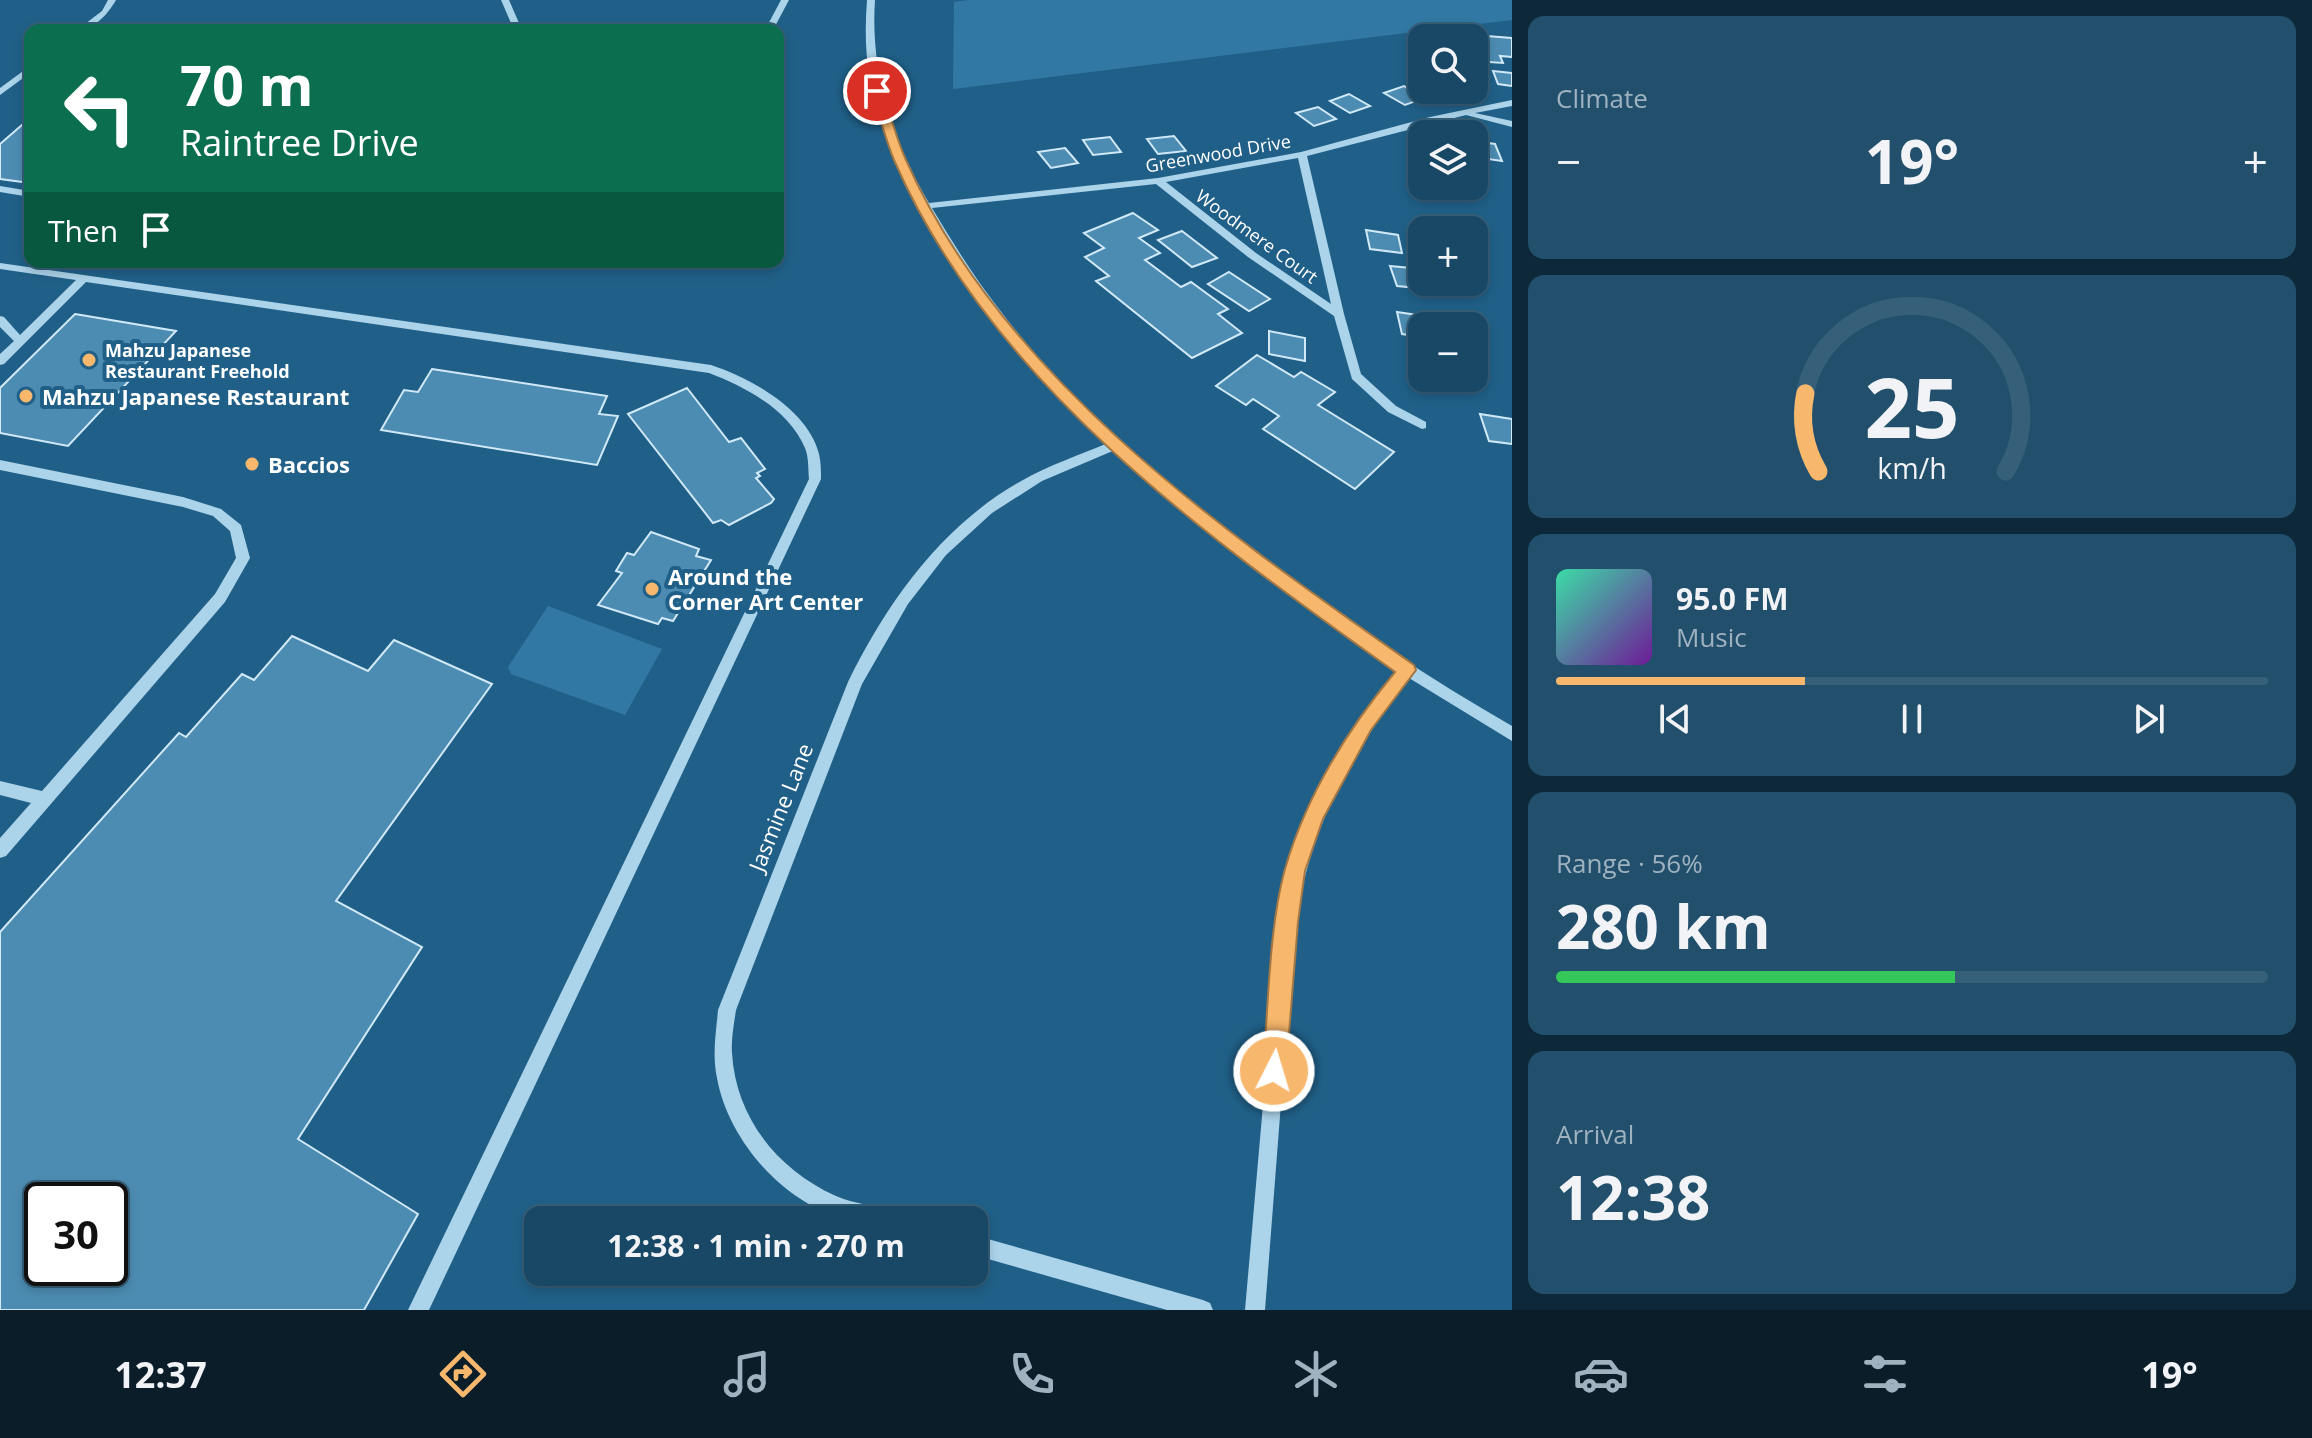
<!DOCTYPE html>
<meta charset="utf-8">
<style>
body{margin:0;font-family:"Open Sans",sans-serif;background:#214f6c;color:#f1f3f6;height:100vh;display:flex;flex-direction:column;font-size:30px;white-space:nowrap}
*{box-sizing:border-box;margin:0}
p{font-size:26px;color:#9fb2bf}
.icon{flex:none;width:44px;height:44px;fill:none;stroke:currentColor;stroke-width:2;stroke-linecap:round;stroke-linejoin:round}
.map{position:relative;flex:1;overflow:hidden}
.panel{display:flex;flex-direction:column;gap:16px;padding:16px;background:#0d2838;width:800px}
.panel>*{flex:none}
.hud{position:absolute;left:24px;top:24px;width:760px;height:244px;border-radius:16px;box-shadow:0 4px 12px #0003,0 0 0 2px #36607a;background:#0b6e4f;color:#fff;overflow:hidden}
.fabs{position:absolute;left:1408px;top:24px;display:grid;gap:16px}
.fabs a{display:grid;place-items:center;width:80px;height:80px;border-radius:16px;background:#184866;box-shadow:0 4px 12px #0003,0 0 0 2px #36607a;font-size:40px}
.speed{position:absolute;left:24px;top:1182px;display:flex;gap:16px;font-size:40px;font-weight:700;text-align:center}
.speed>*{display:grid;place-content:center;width:104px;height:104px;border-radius:50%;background:#184866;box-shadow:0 4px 12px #0003,0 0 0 2px #36607a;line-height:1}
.speed .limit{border:4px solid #111;border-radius:12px;background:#fff;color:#111}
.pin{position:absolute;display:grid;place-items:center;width:68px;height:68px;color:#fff;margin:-34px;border:4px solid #fff;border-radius:50%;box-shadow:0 2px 8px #0007}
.me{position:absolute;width:88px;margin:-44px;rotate:5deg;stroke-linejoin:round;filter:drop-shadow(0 0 6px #0008)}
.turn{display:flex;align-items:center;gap:28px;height:168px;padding:0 24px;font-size:36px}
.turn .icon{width:104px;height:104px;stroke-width:2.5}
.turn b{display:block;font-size:56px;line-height:68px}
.then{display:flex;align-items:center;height:76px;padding:0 24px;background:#0003;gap:16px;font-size:30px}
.big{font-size:60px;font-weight:700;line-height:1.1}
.panel .widget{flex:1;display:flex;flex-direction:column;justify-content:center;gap:12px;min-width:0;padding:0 28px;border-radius:16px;background:#214f6c}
.panel .dial{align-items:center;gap:0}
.dial svg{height:208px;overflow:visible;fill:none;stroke:#36607a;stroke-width:7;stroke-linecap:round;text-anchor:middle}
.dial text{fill:#f1f3f6;stroke:none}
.song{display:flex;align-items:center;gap:24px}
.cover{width:96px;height:96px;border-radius:12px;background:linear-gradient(135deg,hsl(160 70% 55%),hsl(280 70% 35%))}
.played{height:8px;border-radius:4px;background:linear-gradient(90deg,#f7b76c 35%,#36607a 35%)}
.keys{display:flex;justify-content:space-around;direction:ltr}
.heat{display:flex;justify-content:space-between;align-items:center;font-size:44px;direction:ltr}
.charge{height:12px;border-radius:6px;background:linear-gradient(90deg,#34c759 56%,#36607a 0)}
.trip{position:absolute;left:524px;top:1206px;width:464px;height:80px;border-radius:16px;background:#184866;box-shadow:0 4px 12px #0003,0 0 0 2px #36607a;font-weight:700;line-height:80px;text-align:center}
.menu{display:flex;height:128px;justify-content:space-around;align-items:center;background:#0a1d29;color:#9fb2bf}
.menu .icon{width:56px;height:56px}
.menu .on{color:#f7b76c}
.menu b{font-size:36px;color:#f1f3f6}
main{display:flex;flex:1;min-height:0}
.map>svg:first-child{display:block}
.green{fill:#3179a4}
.building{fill:#4d8cb2;stroke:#d0e9f8;stroke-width:2;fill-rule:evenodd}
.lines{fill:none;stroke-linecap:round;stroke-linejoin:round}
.minor{fill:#abd3ea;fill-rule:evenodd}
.route{fill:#f7b76c;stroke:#a17746;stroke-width:2}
.poi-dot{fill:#f7b76c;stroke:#206088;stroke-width:3}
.labels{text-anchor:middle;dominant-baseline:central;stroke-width:8;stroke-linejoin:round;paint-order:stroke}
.far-street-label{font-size:18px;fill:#fff;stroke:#206088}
.far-poi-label{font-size:18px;font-weight:bold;fill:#fff;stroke:#206088;text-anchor:start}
.poi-label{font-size:22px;font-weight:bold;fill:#fff;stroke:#206088;text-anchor:start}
.street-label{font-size:22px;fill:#fff;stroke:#206088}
</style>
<main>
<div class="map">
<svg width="1512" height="1310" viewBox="0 0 1512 1310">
<rect width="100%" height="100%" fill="#206088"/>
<g class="green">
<polygon points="968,0 1512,0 1512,20 953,89 954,2"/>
<polygon points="548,606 662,649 625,715 511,674 508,667"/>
</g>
<g class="building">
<polygon points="1449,33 1512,38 1512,57 1500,56 1503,63 1474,61 1474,38 1452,38"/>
<polygon points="1493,71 1512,73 1512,86 1498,84"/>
<polygon points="1404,86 1424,98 1405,105 1384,93"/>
<polygon points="1349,94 1370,106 1350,113 1330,101"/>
<polygon points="1318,107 1336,119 1314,126 1296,113"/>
<polygon points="30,118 30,183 0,179 0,144"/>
<polygon points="1174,136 1186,151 1158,154 1147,139"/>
<polygon points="1110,137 1121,152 1093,155 1083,140"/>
<polygon points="1474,141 1495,144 1502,161 1474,157"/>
<polygon points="1065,148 1078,163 1051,168 1038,152"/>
<polygon points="1133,213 1158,230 1139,238 1160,253 1145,260 1181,287 1191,282 1228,309 1218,314 1242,333 1192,358 1096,281 1109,276 1085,257 1104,248 1084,233"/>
<polygon points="1366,230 1398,235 1402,253 1370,249"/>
<polygon points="1182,231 1217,258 1192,267 1158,240"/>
<polygon points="1390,266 1422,269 1422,282 1427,282 1429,289 1397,286"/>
<polygon points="1229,272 1270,299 1249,311 1208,284"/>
<polygon points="1397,312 1431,317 1434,326 1422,326 1422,337 1402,334"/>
<polygon points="75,314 176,331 68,446 0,433 0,388"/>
<polygon points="1269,331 1305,338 1305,361 1269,354"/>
<polygon points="1257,355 1294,377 1301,372 1335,392 1318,405 1394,452 1355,489 1263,429 1279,416 1253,399 1246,405 1216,386"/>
<polygon points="432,369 607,396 599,414 618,416 597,465 381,430 404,390 418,392"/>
<polygon points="687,388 729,442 741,438 765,469 757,473 760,476 756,478 774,499 771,503 729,525 721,520 713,523 628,414"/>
<polygon points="1480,414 1512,419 1512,444 1489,441"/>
<polygon points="651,532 699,549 696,556 711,560 673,621 662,618 658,624 598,605 622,573 616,571 627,553 634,555"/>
<path d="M292,636L368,671L394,640L492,684L336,901L422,947L298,1139L418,1214L364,1310H0V932L179,733L186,737L242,674L254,680ZM42,1200H110V1268H42Z"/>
</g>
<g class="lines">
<g class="minor">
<path d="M108,0H116C108,14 94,30 77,30L102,11Z"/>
<polygon points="501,0 509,0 522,30 514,30"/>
<polygon points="781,0 789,0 773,30 765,30"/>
<path d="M867,0H875C870,72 892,141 929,203L1158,178L1301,152L1430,117L1512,100V106L1475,113L1512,121V127L1466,115L1307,156L1344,314L1361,374L1396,406L1426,422V428L1422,429L1388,412L1352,379L1334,316L1248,257L1156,184L932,208C953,243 974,277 999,309C1075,410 1174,494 1275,569C1351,626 1430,679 1512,726V741L1409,678C1347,760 1314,820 1295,922L1265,1310H1245L1279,922C1299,821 1335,752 1398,671C1299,604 1201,533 1115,450L1042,481L992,513L946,555L908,604L862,684L736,1010C734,1024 731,1039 732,1053C736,1118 777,1169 836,1196C854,1204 876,1205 895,1213L898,1220C882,1220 864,1222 848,1219C785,1206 728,1140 717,1078C712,1054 716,1033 718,1010L848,682C887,602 943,524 1023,480C1050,465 1079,455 1108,443C1011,351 898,211 870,79C865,53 865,27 867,0ZM1298,158L1331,304L1256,253L1166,182Z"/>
<polygon points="30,66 30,73 0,95 0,88"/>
<polygon points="0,186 30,191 30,197 0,192"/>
<path d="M0,263L711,365C751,378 808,410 819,454C821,462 821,471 821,479L429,1310H408L809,479C808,469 809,458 805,448C789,410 746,387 709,373L86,282L4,364L0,365V354L14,341L0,327V316L4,317L20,335L76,280L0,269Z"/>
<polygon points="0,460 183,497 221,509 241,525 250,558 225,602 6,856 0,858 0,838 31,803 0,795 0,781 42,791 215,594 236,558 230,531 213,516 183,507 0,470"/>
<polygon points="974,1235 1203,1300 1210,1303 1213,1310 1167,1310 974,1255"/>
</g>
</g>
<path class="route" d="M877,87L883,91C890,114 896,138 906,160C1003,379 1224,531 1414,665L1416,670L1371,730L1323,819L1305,871L1298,922L1286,1071L1283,1079L1274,1083L1266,1079L1263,1071C1268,1010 1269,926 1285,869C1306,796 1347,730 1395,672C1204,535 991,383 894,160C885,138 879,114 872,91Z"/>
<g class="poi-dot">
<circle cx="89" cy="360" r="8"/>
<circle cx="26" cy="396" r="8"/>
<circle cx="252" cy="464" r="8"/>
<circle cx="652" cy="589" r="8"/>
</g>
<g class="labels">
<g class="far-street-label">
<text transform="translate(1218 153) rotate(-10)">Greenwood Drive</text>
<text transform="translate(1257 236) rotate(36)">Woodmere Court</text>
</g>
<g class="far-poi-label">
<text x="105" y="350">Mahzu Japanese<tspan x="105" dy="21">Restaurant Freehold</tspan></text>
</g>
<g class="poi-label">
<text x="42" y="396">Mahzu Japanese Restaurant</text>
<text x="268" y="464">Baccios</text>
<text x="668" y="576">Around the<tspan x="668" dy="25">Corner Art Center</tspan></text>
</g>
<g class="street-label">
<text transform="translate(780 807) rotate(-68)">Jasmine Lane</text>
</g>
</g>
</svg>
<div class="fabs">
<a><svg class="icon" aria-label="search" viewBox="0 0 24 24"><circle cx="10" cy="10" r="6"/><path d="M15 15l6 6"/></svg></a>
<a><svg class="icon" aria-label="layers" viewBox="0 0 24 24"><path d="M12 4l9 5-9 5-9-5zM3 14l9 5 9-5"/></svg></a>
<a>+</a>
<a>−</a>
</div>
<div class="speed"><div class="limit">30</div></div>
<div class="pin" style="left:877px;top:91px;background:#d93025"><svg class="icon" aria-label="arrive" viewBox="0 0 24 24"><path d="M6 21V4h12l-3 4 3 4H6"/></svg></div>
<svg class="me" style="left:1274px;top:1071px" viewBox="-20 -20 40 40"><circle r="17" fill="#f7b76c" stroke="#fff" stroke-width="3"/><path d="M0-11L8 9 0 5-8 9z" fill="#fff"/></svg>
<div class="trip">12:38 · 1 min · 270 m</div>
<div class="hud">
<div class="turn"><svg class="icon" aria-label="left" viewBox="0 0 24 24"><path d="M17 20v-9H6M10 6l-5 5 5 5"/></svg><div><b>70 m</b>Raintree Drive</div></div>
<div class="then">Then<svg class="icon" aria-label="arrive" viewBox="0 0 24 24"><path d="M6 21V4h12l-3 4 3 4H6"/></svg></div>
</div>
</div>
<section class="panel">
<div class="widget"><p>Climate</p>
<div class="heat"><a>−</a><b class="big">19°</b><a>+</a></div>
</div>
<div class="widget dial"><svg viewBox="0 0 100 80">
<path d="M14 69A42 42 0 1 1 86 69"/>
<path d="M14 69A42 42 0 0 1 9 39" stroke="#f7b76c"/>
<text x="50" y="56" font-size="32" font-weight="700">25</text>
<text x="50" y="72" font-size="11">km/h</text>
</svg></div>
<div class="widget">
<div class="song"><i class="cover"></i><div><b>95.0 FM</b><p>Music</p></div></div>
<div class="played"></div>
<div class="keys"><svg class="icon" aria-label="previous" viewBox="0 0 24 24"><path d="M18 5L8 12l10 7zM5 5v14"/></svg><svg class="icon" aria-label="pause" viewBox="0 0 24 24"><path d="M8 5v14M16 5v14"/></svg><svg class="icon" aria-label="next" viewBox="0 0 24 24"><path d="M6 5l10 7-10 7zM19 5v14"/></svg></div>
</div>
<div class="widget"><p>Range · 56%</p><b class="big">280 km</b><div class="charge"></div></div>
<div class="widget"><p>Arrival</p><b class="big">12:38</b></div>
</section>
</main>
<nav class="menu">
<b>12:37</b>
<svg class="icon on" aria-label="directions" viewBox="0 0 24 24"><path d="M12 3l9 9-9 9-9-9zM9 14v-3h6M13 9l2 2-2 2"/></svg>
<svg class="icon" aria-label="music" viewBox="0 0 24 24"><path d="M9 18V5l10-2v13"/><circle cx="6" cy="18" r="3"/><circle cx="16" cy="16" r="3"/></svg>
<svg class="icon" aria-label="phone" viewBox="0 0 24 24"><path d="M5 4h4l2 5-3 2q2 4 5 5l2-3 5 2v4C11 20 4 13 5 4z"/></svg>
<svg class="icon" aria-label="climate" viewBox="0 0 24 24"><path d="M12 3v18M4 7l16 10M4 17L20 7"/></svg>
<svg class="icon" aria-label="car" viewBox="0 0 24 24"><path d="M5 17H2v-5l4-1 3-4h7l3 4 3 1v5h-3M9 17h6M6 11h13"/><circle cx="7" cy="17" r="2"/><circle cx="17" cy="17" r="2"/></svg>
<svg class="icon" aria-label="filters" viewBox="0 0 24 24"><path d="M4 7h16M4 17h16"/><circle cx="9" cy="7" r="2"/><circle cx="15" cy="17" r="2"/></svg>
<b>19°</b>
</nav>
